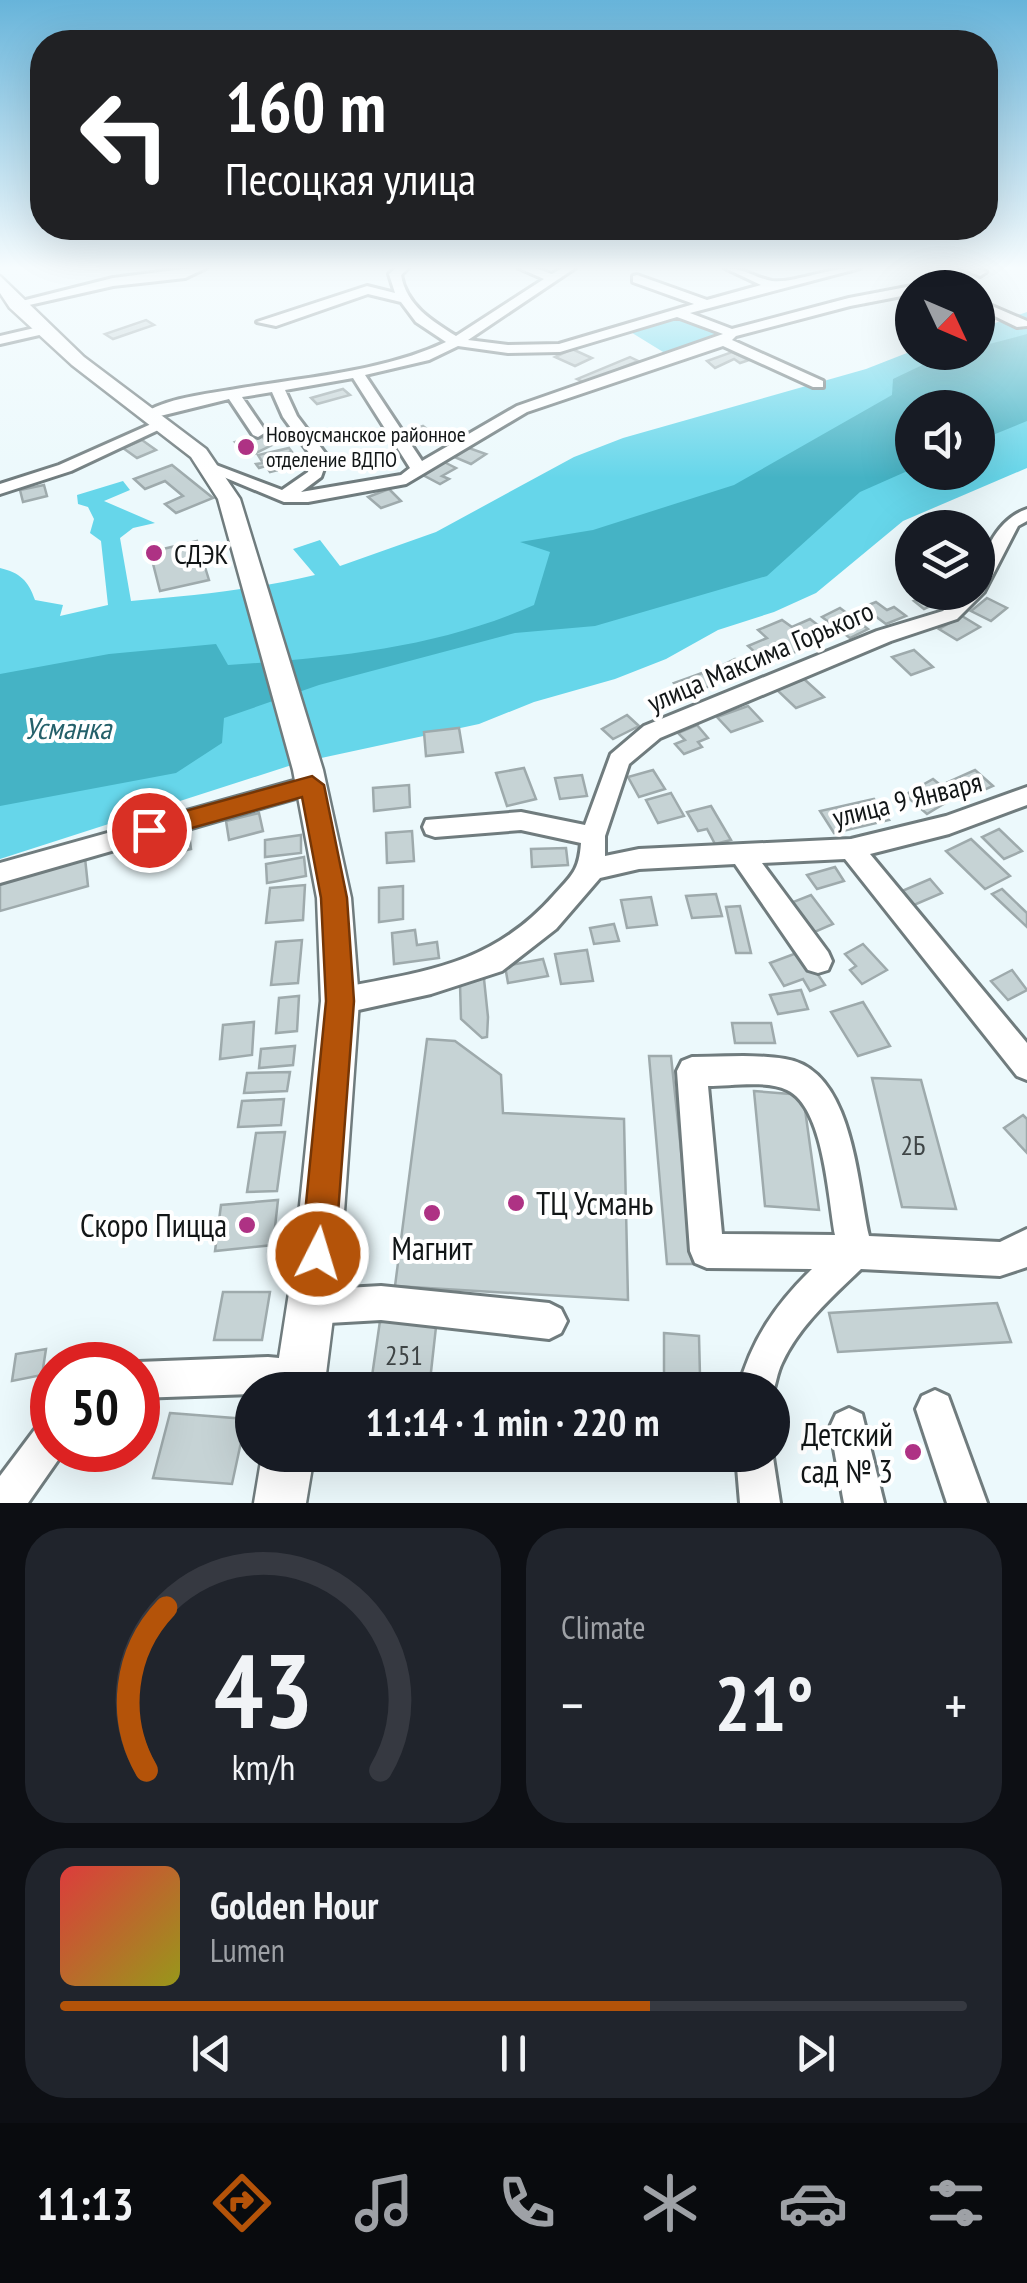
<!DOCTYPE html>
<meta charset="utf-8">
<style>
body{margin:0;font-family:"PT Sans Narrow",sans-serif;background:#20242c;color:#f1f3f6;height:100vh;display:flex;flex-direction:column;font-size:38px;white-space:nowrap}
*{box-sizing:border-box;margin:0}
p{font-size:32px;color:#9ea1a6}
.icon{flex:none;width:55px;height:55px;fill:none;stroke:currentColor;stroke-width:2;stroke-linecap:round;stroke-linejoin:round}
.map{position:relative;height:1503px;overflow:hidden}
.side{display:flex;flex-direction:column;gap:25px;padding:25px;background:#0d0f14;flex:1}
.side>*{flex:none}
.hud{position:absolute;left:30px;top:30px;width:968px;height:210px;border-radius:40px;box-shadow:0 10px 40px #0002;background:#202124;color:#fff;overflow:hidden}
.needle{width:65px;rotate:134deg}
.tools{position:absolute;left:895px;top:270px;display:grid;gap:20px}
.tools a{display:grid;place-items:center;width:100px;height:100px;border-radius:50%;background:#171b24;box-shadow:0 10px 40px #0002;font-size:50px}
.speed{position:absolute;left:30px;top:1342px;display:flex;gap:20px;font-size:50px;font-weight:700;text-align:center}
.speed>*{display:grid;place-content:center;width:130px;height:130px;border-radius:50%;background:#171b24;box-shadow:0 10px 40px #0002;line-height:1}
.speed .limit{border:15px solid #d22;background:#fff;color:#111}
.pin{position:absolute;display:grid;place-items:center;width:85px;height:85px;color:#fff;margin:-42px;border:5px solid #fff;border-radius:50%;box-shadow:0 2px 10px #0007}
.me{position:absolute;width:110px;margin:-55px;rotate:5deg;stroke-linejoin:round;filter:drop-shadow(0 0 8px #0008)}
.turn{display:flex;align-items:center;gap:35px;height:210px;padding:0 30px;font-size:45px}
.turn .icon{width:130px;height:130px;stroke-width:2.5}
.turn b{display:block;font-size:70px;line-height:85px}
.big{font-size:75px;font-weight:700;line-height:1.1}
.side .card{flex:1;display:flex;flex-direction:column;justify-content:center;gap:15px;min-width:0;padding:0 35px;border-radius:40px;background:#20242c}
.side .dial{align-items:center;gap:0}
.dial svg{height:260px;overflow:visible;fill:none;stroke:#363941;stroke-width:7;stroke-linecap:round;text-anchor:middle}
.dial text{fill:#f1f3f6;stroke:none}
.song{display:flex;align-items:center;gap:30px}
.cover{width:120px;height:120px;border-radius:15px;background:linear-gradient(135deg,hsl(0 70% 55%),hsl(60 70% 35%))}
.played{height:10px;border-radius:5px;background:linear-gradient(90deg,#b45309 65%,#363941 65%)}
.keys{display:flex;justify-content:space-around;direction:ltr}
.heat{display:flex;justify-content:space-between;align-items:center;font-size:55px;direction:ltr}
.side .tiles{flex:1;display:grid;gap:25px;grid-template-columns:1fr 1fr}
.card:last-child{grid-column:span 2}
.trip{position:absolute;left:235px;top:1372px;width:555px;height:100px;border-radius:50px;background:#171b24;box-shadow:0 10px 40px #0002;font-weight:700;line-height:100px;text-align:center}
.dock{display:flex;height:160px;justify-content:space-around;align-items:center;background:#090b0e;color:#9ea1a6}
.dock .icon{width:70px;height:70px}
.dock .active{color:#b45309}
.dock b{font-size:45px;color:#f1f3f6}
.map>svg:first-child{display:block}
.green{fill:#66d6ea;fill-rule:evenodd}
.water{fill:#45b3c5}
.building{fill:#c6d3d5;stroke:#9eaaac;stroke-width:2.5}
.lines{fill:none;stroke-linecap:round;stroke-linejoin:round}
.minor-casing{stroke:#707c7e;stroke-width:6}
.major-casing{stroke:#707c7e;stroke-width:5}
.minor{fill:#fff;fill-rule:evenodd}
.major{fill:#fff;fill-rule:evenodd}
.route{fill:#b45309;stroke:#753606;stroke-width:2.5}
.poi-dot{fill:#ae3284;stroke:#fff;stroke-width:4}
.labels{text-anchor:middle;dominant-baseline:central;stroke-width:8;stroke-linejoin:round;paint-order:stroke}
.far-poi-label{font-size:22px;fill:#121617;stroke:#fff;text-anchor:start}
.poi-label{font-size:28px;fill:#121617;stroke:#fff;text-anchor:start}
.street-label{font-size:28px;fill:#121617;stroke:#fff}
.near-number-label{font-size:28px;fill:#3f4546}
.water-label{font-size:30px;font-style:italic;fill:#24606a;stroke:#fff}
.near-poi-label{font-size:32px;fill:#121617;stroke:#fff;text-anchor:end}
</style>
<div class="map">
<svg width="1027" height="1503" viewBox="0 0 1027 1503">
<rect width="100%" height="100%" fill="#ecf9fc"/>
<g class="green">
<path d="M1027,312V468L903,521L816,593L774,612L718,630L666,659L615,679L534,702L479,724L298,763L0,859V568C20,573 28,580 35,600L63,605L60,616L108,605L101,541L90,533L94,519L88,507L78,504L77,495L123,481L130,490L104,501L155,523L133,528L120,538L131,601C194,595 252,590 315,575L293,549L320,540L340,566L436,532L574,457L623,438L866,369L912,351L978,352V329ZM912,408H978V472H912Z"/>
<polygon points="678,319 722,336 668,355 629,331"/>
</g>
<path class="water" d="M1027,334V421L978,441V408H912V469L860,492L767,576L595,626L515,633L319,685L224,718L222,743L176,773L0,806V674L109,654L216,644L228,665C332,658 438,648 534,605L550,552L520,542L593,530L734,485L892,395L893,379L935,359L978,352V347Z"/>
<g class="building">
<polygon points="146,320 154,325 113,339 105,334"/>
<polygon points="572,349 592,358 575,366 555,357"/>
<polygon points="732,352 749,360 740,363 734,359 715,368 707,361"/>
<polygon points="630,357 638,361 585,383 577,379"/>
<polygon points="343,389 350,395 317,404 311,398"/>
<polygon points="423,426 439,438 420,444 405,432"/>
<polygon points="250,437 262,437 272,445 250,456 235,442"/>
<polygon points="142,440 156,450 137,458 123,448"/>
<polygon points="466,447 486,454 471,464 452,456"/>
<polygon points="289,448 292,452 270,458 275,463 304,456 309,462 270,472 266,466 259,468 256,464 263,463 258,455"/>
<polygon points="392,450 395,458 362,464 359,456"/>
<polygon points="444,462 456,468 442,476 449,479 440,484 421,474"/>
<polygon points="172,465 213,498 176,513 165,504 183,496 165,481 145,489 134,479"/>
<polygon points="44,485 47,496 23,502 20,490"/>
<polygon points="389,489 401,501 381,508 368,497"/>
<polygon points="197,541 209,580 160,591 150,552"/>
<polygon points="910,592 932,592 943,600 924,609 914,601 920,599"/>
<polygon points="987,598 1007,608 991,621 971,611"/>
<polygon points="876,602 887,610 894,607 906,616 886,624 863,607"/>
<polygon points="840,608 868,629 850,638 822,617"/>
<polygon points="962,616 980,627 957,640 939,629"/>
<polygon points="810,619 832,636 768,664 748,646 767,638 758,630 782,620 792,627"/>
<polygon points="914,650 933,667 911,675 892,657"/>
<polygon points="735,659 748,669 724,682 711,671"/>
<polygon points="702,673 713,685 685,695 674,683"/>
<polygon points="804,679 824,697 796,708 777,690"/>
<polygon points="748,706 762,721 731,732 717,717"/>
<polygon points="627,715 639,726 613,739 602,729"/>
<polygon points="697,725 708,738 698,742 702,747 684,754 675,744 685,740 678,733"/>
<polygon points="459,728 463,752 426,756 424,732"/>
<polygon points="524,768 536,799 507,806 496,773"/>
<polygon points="653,770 665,789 639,797 628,777"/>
<polygon points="975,770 993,786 966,798 948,782"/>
<polygon points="582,775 587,796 560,799 555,778"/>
<polygon points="933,779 955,797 927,814 905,795"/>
<polygon points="409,785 410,807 374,811 373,788"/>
<polygon points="671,793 684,816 658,823 646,800"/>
<polygon points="874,799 889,820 834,833 820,811"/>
<polygon points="711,806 731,840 715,844 707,829 698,831 687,812"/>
<polygon points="259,813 263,831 229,840 226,821"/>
<polygon points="999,829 1022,851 1004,859 982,837"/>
<polygon points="412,831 414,861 387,863 386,833"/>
<polygon points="189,834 191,849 155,858 154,843"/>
<polygon points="301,835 301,853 265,857 265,840"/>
<polygon points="971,839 1010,876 985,889 946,851"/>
<polygon points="566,848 568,865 532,867 531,849"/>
<polygon points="304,857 306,876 267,883 266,864"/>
<polygon points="85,858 88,886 0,911 0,881"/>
<polygon points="835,867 844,881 817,889 807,875"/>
<polygon points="930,879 942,893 914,905 902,891"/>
<polygon points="305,885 303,920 266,923 270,888"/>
<polygon points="403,886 403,919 379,922 379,888"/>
<polygon points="1002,889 1027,913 1027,927 992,894"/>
<polygon points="716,894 722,916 692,918 686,896"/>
<polygon points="811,895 833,924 810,934 788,904"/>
<polygon points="651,897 657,925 627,928 621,900"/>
<polygon points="740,906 751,953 736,953 726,907"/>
<polygon points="614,924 619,941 594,944 590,928"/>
<polygon points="415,930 417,945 437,942 439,958 394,964 392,933"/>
<polygon points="302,940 298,983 271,985 276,942"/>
<polygon points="863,944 887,970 862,984 850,970 856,966 845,954"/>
<polygon points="587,950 593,981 561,984 555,954"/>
<polygon points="802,951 825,985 810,991 803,979 784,986 770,963"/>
<polygon points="543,959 548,976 508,983 505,966"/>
<polygon points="1012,970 1027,990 1008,1000 991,981"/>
<polygon points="492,973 484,979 488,1017 487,1037 482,1038 461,1019 460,984"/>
<polygon points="801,990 808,1009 778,1014 770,995"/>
<polygon points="299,996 297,1031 276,1033 279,998"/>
<polygon points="863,1002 890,1046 858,1056 831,1012"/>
<polygon points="254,1022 252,1055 220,1059 223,1025"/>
<polygon points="732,1023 771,1023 775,1043 735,1043"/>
<polygon points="427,1039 455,1041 501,1075 503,1113 624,1119 628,1300 395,1286"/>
<polygon points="295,1046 293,1065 259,1068 261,1049"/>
<polygon points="649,1056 671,1056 693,1264 667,1264"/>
<polygon points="290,1072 287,1091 244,1093 247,1073"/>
<polygon points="872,1078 921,1080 956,1209 902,1207"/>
<polygon points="754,1091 803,1095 819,1210 765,1206"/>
<polygon points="284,1099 281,1125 238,1127 242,1101"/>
<polygon points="1023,1115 1027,1119 1027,1153 1004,1128"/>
<polygon points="285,1132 277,1191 247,1192 256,1133"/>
<polygon points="278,1200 273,1245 215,1251 221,1205"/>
<polygon points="223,1292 270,1292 262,1340 214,1340"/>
<polygon points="997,1303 1011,1342 838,1352 829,1313"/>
<polygon points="381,1314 437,1318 429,1390 370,1390"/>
<polygon points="664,1333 699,1336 700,1376 664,1373"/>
<polygon points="46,1349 42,1375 12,1381 16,1354"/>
<polygon points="170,1413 246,1419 232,1484 153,1478"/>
</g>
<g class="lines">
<g class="minor-casing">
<g id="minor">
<polygon points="191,268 206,268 185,278 113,286 16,308 10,304 113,278"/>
<path d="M396,268H408L401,275C406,305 432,321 456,336L544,279L519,268H535L552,274L562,268H575L468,340L508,345L559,344L694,304L633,282V276L637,275L707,300L761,285L725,268C744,268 755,278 772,281C794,284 832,266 860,268L690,313L732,329L849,298L912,286L916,288H912V294L850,306L736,336L732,340L823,381V387H813L723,346L527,412L406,484L308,502H284L202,468L216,465L282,490L308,472L312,457L283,417L272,392L242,397L266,432L258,437L253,435L229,399L148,419L141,415C165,398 207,394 236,389C306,377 382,372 446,342L416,322L401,302L368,294L276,326L257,322L367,286L395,293L389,274ZM677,317L723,334L517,406L422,461L365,375L429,360L458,346L508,353L560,352ZM353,378L410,468L401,475L301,492L321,477L328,457L297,416L285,390Z"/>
<polygon points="960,268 977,268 986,272 980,276"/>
<polygon points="978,300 1027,321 1027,326 1017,327 978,308"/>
<polygon points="43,326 50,330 48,333 0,344 0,336"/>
<polygon points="158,421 171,424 71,471 0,494 0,484 59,465"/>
<path d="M1027,509V521L1018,526L984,592L957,619L891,641L660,738L629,764L605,836V856L639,849L851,839L946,816L1027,787V805L949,834L870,854L1027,1043V1080L1017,1076L845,859L762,863L828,952L832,961L828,970L818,973L808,970L735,864L639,869L600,878L556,929L502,971L431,994L340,1014L330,1010L326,1001L330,992L340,988C426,971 492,965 554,895C572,875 579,871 581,843L521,830L435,837L426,834L423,827L426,820L521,812L585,825L611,754L644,726L877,631L943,611L963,592H978C978,560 995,520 1027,509Z"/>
<polygon points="312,776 320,779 324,785 320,791 0,883 0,863"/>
<path d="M692,1057C722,1057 755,1054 785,1059C853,1069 857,1183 869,1236L1000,1242L1027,1229V1267L1000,1276L861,1269C832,1297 799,1326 782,1363C777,1373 776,1384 772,1395V1390H738C751,1340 776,1304 812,1269L707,1268L695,1263L690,1251L677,1071L682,1061ZM708,1086C731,1086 767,1080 787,1090C824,1107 828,1197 835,1235L722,1234Z"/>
<polygon points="381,1286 549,1303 561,1309 567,1321 561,1333 549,1339 381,1320 311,1324 299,1319 294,1307 299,1295 311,1290"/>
<polygon points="268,1357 301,1360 314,1365 319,1378 314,1390 252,1390 252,1394 138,1398 138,1365 130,1365 138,1362"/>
<polygon points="935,1390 948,1396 987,1503 947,1503 916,1409 922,1396"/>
<polygon points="849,1408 862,1414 884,1503 844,1503 830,1427 836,1414"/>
<polygon points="52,1418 52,1450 65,1450 28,1503 0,1503 0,1476 39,1424"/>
<polygon points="772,1451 780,1503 740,1503 736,1455 772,1455"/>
</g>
</g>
<g class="major-casing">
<g id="major">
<polygon points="0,276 84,357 206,449 240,499 323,770 351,898 359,1001 341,1254 324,1390 274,1390 295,1254 321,1001 317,898 293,770 218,499 191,457 72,365 10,308 0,293"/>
<polygon points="262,1455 314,1455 306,1503 254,1503"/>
</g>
</g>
<use href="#minor" class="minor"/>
<use href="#major" class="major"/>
</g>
<linearGradient id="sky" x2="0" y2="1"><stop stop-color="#67b4da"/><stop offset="0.56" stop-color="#f6fcfe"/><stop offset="1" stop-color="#f6fcfe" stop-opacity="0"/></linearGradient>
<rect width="1027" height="478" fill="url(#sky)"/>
<polygon class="route" points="312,776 324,785 347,898 354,1001 335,1254 330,1266 318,1271 306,1266 301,1254 326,1001 321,898 302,797 149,840 141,837 137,830 141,823 149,821"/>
<g class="poi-dot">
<circle cx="246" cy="447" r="10"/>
<circle cx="154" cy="553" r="10"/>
<circle cx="516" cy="1203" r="10"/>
<circle cx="432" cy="1213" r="10"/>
<circle cx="247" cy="1225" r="10"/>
<circle cx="913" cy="1452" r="10"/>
</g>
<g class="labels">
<g class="far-poi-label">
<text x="266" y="434">Новоусманское районное<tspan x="266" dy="25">отделение ВДПО</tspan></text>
</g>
<g class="poi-label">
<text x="174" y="553">СДЭК</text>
</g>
<g class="street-label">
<text transform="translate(760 656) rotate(-23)">улица Максима Горького</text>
<text transform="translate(907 799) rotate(-14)">улица 9 Января</text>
</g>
<g class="near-number-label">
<text x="913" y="1144">2Б</text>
<text x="404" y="1354">251</text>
</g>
<g class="water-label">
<text x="68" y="727">Усманка</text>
</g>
<g class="near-poi-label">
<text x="536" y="1203" text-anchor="start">ТЦ Усмань</text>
<text x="227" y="1225">Скоро Пицца</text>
<text x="432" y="1248" text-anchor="middle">Магнит</text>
<text x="893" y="1434">Детский<tspan x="893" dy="37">сад № 3</tspan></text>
</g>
</g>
</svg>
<div class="tools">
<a><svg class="needle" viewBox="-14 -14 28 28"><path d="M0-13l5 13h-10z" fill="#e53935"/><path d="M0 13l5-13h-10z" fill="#9ea1a6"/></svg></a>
<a><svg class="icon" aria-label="sound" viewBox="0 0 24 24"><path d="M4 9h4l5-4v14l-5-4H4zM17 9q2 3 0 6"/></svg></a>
<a><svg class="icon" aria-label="layers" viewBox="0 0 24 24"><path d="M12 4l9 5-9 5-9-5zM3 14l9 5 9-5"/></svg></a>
</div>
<div class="speed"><div class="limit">50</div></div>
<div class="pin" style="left:149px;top:830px;background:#d93025"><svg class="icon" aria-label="arrive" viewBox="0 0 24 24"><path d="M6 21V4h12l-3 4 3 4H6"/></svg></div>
<svg class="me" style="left:318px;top:1254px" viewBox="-20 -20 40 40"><circle r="17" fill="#b45309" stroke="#fff" stroke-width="3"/><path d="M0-11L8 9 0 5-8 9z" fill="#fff"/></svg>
<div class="trip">11:14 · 1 min · 220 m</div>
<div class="hud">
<div class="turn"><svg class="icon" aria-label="left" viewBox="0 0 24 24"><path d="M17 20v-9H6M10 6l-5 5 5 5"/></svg><div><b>160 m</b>Песоцкая улица</div></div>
</div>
</div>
<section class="side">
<div class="tiles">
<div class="card dial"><svg viewBox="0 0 100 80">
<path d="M14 69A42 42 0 1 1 86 69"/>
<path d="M14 69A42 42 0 0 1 20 19" stroke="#b45309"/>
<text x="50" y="56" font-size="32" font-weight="700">43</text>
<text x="50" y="72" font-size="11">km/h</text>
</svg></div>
<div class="card"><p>Climate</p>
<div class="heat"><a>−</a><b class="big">21°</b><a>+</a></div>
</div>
<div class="card">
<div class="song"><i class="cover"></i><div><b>Golden Hour</b><p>Lumen</p></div></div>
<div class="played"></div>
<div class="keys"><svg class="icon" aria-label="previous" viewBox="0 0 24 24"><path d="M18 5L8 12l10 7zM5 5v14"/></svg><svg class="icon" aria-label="pause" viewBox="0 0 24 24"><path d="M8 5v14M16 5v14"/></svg><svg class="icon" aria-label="next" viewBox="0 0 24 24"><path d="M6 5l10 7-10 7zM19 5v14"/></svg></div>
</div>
</div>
</section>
<nav class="dock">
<b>11:13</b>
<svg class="icon active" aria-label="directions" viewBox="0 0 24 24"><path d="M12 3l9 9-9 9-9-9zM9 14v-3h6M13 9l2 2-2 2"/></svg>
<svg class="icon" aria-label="music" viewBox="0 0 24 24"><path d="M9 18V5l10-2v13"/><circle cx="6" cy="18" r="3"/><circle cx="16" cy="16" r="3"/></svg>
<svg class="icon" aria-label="phone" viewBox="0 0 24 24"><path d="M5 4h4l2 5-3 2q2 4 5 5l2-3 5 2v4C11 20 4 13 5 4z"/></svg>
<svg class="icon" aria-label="climate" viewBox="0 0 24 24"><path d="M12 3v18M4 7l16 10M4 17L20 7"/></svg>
<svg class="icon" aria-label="car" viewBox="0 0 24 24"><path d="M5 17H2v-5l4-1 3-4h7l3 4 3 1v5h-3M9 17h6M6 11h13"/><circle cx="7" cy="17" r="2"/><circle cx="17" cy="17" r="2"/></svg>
<svg class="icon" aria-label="filters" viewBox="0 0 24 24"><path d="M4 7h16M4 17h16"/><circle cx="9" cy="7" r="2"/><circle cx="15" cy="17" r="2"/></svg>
</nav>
